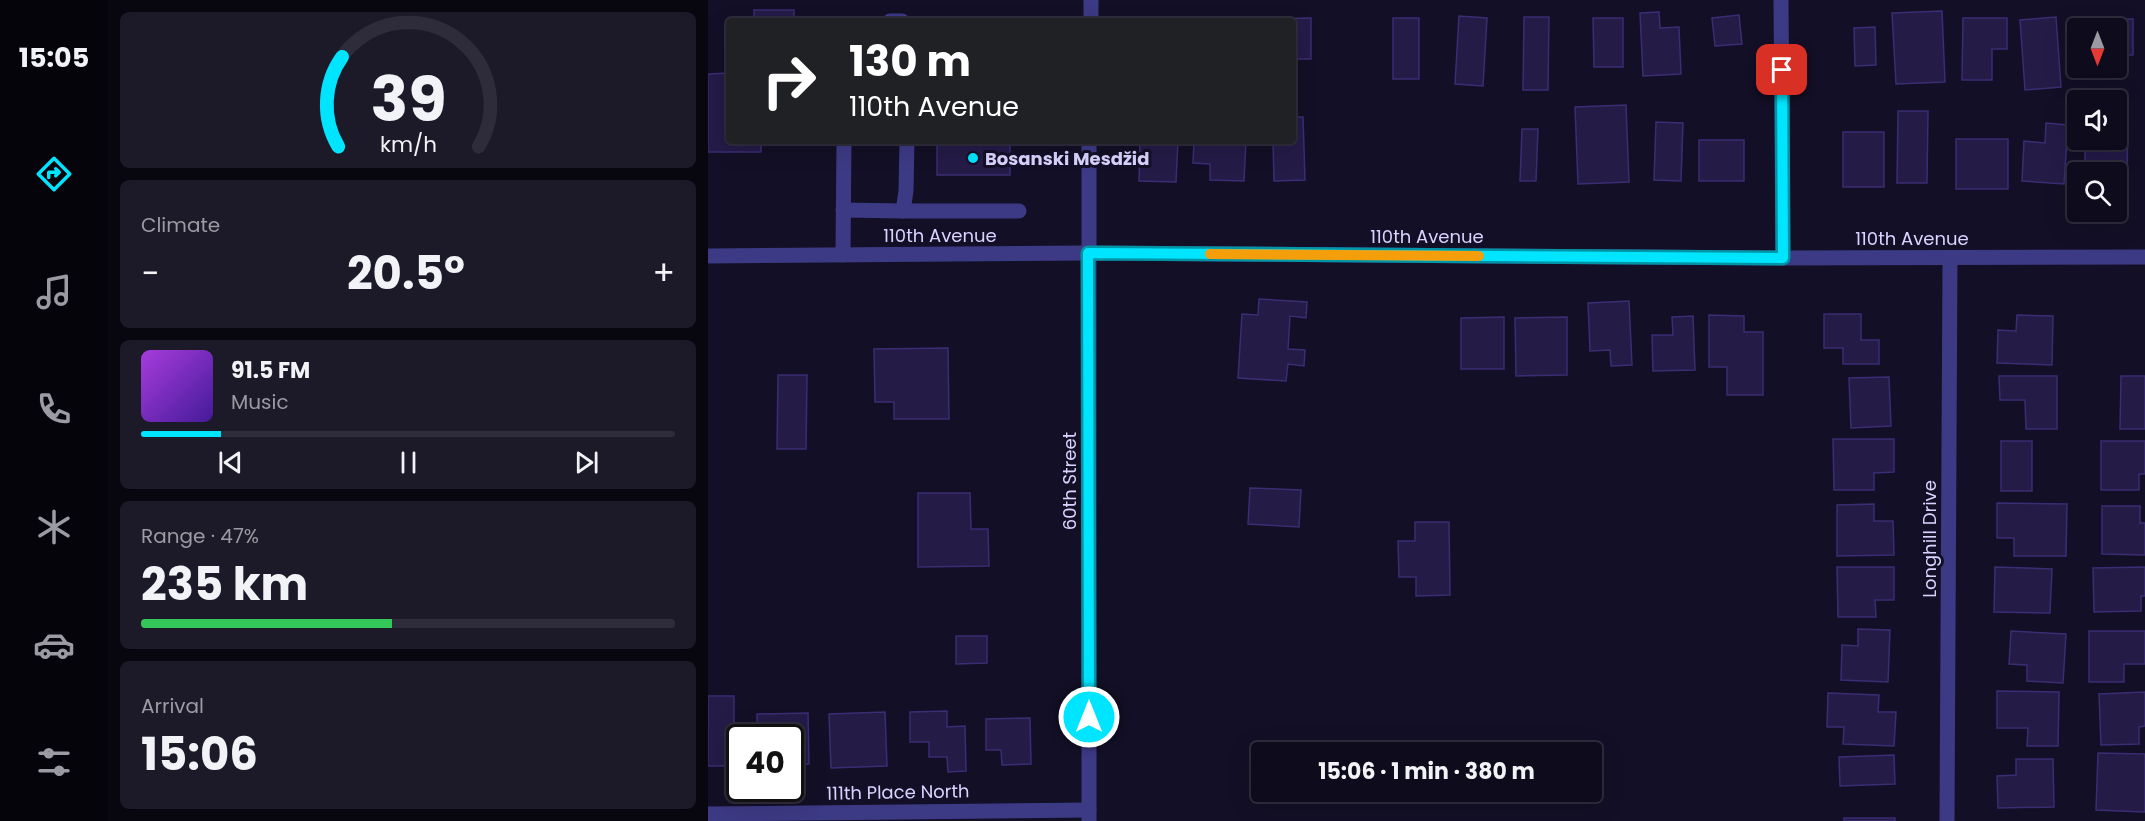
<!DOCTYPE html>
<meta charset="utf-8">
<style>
body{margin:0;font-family:Poppins,sans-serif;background:#1c1929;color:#f1f3f6;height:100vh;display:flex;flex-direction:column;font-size:22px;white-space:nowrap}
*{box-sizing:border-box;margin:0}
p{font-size:20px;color:#9b9ba3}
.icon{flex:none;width:33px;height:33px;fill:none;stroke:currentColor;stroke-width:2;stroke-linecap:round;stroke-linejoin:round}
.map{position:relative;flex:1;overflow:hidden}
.panel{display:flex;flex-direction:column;gap:12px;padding:12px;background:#08060f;width:600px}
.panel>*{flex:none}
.banner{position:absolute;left:18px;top:18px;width:570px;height:126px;border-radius:6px;box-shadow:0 6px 24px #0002,0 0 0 2px #2e2b3b;background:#202124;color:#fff;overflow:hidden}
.needle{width:39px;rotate:180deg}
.controls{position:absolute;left:1359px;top:18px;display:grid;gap:12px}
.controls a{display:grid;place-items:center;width:60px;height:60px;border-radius:6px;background:#0e0b1c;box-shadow:0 6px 24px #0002,0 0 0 2px #2e2b3b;font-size:30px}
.speed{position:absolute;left:18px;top:724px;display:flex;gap:12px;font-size:30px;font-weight:700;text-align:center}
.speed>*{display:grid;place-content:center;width:78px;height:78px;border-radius:50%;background:#0e0b1c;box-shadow:0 6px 24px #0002,0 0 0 2px #2e2b3b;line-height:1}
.speed .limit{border:3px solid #111;border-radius:9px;background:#fff;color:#111}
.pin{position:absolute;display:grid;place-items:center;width:51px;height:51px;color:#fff;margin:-26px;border-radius:12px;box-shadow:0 3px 9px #0006}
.me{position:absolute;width:66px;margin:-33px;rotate:0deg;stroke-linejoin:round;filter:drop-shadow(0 0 4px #0008)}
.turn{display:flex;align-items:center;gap:21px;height:126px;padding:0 24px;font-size:27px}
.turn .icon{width:78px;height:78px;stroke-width:2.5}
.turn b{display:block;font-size:42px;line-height:51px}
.big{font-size:45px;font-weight:700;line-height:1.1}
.panel .widget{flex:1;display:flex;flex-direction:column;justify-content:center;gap:9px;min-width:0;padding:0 21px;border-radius:9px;background:#1c1929}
.panel .dial{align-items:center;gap:0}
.dial svg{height:156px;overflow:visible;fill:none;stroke:#2e2b3b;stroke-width:7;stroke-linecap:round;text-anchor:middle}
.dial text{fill:#f1f3f6;stroke:none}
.song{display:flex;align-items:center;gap:18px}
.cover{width:72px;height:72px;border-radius:9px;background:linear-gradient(135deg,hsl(280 70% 55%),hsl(260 70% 35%))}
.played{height:6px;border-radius:3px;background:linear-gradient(90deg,#00e5ff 15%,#2e2b3b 15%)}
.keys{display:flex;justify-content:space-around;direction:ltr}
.heat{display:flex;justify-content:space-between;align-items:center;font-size:33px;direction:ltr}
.charge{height:9px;border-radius:4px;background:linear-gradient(90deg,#34c759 47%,#2e2b3b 0)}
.trip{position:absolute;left:543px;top:742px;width:351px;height:60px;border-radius:6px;background:#0e0b1c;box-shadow:0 6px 24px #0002,0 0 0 2px #2e2b3b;font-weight:700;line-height:60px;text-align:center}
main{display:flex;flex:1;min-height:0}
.tabs{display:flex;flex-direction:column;width:108px;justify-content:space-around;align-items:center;background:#06040b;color:#9b9ba3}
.tabs .icon{width:42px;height:42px}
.tabs .active{color:#00e5ff}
.tabs b{font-size:27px;color:#f1f3f6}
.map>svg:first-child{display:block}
.building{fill:#241b47;stroke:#3b2d73;stroke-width:1.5}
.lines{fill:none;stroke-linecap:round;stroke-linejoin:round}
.minor{stroke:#3d3a85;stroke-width:15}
.route-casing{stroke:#0095a6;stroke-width:15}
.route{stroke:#00e5ff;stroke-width:10}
.slow{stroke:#f59e0b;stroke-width:10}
.poi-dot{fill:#00e5ff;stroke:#130f26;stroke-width:2}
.labels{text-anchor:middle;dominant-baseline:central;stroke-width:6;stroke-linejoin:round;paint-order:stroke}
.poi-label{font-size:18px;font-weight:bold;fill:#d9d4ff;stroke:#130f26;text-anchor:start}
.street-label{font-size:18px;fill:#d9d4ff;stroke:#130f26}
</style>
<main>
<nav class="tabs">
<b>15:05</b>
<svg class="icon active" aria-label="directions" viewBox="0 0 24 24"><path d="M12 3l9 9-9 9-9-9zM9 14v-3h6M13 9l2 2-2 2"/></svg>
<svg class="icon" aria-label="music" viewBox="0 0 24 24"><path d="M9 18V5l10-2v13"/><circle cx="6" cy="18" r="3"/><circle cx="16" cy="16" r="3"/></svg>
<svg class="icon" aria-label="phone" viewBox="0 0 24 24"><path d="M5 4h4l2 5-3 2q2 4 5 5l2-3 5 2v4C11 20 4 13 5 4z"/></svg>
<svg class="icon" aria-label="climate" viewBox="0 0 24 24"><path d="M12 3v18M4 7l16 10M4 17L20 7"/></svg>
<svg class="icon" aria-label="car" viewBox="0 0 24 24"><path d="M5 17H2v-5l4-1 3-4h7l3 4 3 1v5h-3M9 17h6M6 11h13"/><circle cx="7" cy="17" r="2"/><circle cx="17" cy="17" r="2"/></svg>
<svg class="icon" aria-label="filters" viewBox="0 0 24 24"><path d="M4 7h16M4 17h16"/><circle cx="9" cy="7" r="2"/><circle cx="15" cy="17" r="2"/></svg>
</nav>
<section class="panel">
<div class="widget dial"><svg viewBox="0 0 100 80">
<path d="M14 69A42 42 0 1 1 86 69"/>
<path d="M14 69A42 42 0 0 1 16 23" stroke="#00e5ff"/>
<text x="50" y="56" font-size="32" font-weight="700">39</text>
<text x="50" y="72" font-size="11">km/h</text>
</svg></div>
<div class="widget"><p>Climate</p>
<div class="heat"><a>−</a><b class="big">20.5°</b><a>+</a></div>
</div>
<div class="widget">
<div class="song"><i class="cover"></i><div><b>91.5 FM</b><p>Music</p></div></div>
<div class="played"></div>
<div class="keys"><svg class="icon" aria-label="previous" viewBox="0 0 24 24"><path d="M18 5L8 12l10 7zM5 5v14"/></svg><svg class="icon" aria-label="pause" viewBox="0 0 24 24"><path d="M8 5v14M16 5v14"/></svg><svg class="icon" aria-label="next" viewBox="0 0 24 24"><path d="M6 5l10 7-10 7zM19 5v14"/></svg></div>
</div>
<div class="widget"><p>Range · 47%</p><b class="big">235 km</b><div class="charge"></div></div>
<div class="widget"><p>Arrival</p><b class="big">15:06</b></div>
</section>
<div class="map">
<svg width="1437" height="821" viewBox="0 0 1437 821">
<rect width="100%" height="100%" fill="#130f26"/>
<g class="building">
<rect x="46" y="10" width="40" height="11"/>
<polygon points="1234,11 1237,82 1188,84 1184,13"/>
<polygon points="951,12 952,28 971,27 973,74 935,76 932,13"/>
<polygon points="1031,15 1034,44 1007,46 1004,18"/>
<polygon points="751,16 779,18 775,86 747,84"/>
<polygon points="473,17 473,21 423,21 423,18"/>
<polygon points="816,17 841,17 840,90 815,90"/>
<polygon points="1348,17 1353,87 1317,90 1312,20"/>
<polygon points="603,18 603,59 585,59 585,21 548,21 548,19"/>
<rect x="685" y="18" width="26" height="61"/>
<polygon points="885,18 915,18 915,67 886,67"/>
<polygon points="1255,18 1299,18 1299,49 1284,49 1284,80 1254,80"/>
<polygon points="1375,19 1425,19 1425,55 1408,55 1408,28 1375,28"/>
<polygon points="1167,27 1168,65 1147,66 1146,28"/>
<rect x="1375" y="68" width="33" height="4"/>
<polygon points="21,73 21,141 53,141 53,152 0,152 0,74"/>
<polygon points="918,105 921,182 870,184 867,107"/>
<polygon points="1190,111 1220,111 1219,183 1189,183"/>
<polygon points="585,117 595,117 597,180 566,181 565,141 585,141"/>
<polygon points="1408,117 1420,117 1419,181 1408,181 1408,172 1377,172 1377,140 1408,140"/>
<polygon points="948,122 975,123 973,181 946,180"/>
<polygon points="1338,123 1360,125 1356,184 1314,181 1316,141 1337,143"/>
<polygon points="814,129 830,129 828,181 812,181"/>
<rect x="1135" y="132" width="41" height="55"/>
<rect x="1248" y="139" width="52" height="50"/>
<rect x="991" y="140" width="45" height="41"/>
<rect x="229" y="141" width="73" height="34"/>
<polygon points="432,141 470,141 468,182 431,181"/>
<polygon points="486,141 538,141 536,181 502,180 502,164 485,163"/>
<polygon points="551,299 599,302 598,318 582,316 580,349 597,350 596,366 580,364 578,381 530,378 534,314 550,315"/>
<polygon points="921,301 924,365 903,366 902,350 882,351 880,303"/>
<polygon points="1116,314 1153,314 1153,340 1171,340 1171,364 1135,364 1135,348 1116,348"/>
<polygon points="1001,315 1036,316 1036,332 1055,332 1055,395 1019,395 1019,367 1001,367"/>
<polygon points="1309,315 1345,316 1344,365 1289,363 1290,330 1308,331"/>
<polygon points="985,316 987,370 945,371 944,335 965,335 964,317"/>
<polygon points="796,317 796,369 753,369 753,318"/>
<polygon points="859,317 859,375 808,376 807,318"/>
<polygon points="240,348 241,419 186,419 186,402 167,402 166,349"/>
<polygon points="70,375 99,375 98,449 69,449"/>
<polygon points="1291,376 1349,376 1349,429 1318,429 1317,400 1292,400"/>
<polygon points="1413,376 1437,376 1437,429 1412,429"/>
<polygon points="1181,377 1183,426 1143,428 1141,378"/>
<polygon points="1125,439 1186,439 1186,472 1166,473 1166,490 1126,490"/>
<rect x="1293" y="441" width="31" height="50"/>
<polygon points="1393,441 1437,441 1437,474 1431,474 1431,490 1393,490"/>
<polygon points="542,488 593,490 591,527 540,524"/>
<polygon points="210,493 262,493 263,529 280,529 281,566 210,567"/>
<polygon points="1289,503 1359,504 1358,556 1306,556 1306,538 1289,538"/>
<polygon points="1166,504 1166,521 1185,521 1186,555 1129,556 1129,505"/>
<polygon points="1394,506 1432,506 1432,523 1437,523 1437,555 1394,554"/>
<polygon points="707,522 741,522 742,595 708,596 708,577 691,577 690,541 707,541"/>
<polygon points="1129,567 1186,567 1186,600 1167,600 1168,617 1130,617"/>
<polygon points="1287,567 1344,569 1342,613 1286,612"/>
<polygon points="1437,567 1437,596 1433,596 1433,611 1386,612 1385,568"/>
<polygon points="1150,629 1182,630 1180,682 1133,680 1134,645 1150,646"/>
<polygon points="1303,631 1358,634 1355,683 1319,681 1319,665 1301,664"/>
<polygon points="1381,631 1437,631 1437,664 1416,664 1416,682 1381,682"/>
<polygon points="248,636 279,636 279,663 248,664"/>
<polygon points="1289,691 1351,692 1350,746 1319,746 1320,728 1289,728"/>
<polygon points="1437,692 1437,726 1431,727 1431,744 1393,745 1391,694"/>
<polygon points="1120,693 1171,695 1170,712 1188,712 1186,746 1135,744 1136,727 1119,727"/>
<rect x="0" y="696" width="26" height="70"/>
<polygon points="239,711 239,727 257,726 258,771 240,772 239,757 221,757 221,742 202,742 202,712"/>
<polygon points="177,712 179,766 123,768 121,714"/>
<polygon points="100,713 101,764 82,764 82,738 49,738 49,714"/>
<polygon points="322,718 323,764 294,765 293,750 278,750 278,719"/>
<polygon points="1390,753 1437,754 1437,812 1388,810"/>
<polygon points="1186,755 1187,784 1132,786 1131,757"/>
<polygon points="1308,759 1345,759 1346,807 1290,808 1289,776 1308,775"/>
<rect x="1136" y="818" width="51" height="3"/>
</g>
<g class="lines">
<g class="minor">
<polyline points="1073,0 1075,258"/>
<polyline points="182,21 194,21"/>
<polyline points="383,21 383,0"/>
<polyline points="135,210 195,211 198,191 199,141"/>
<polyline points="195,211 311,211"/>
<polyline points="135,255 136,141"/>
<polyline points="0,256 380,253 1075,258 1437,257"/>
<polyline points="0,814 381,810"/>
<polyline points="381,821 381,141"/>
<polyline points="1239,821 1242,258"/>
</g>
</g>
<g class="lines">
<g class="route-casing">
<polyline id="route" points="381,717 380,253 1075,258 1074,70"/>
</g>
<use href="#route" class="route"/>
<polyline class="slow" points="502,254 771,256"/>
</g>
<circle class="poi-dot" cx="265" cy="158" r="6"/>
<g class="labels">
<g class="poi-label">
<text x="277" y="158">Bosanski Mesdžid</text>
</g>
<g class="street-label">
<text x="232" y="235">110th Avenue</text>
<text x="719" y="236">110th Avenue</text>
<text x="1204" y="238">110th Avenue</text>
<text transform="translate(361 481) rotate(-90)">60th Street</text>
<text transform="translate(1221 539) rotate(-90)">Longhill Drive</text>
<text transform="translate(190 792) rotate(-1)">111th Place North</text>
</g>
</g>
</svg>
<div class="controls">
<a><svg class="needle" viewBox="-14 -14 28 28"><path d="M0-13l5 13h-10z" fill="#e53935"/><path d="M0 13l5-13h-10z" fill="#9b9ba3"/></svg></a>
<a><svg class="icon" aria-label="sound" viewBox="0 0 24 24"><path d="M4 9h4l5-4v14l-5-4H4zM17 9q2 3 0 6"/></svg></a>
<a><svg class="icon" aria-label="search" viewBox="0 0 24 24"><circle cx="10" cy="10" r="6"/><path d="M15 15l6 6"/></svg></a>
</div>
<div class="speed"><div class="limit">40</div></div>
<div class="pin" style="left:1074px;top:70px;background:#d93025"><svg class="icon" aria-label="arrive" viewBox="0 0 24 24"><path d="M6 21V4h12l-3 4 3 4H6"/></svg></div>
<svg class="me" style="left:381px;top:717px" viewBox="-20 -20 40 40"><circle r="17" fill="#00e5ff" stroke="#fff" stroke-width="3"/><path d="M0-11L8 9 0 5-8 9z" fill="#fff"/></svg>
<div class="trip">15:06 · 1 min · 380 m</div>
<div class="banner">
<div class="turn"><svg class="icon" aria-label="right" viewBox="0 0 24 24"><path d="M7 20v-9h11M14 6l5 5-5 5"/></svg><div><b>130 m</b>110th Avenue</div></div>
</div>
</div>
</main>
